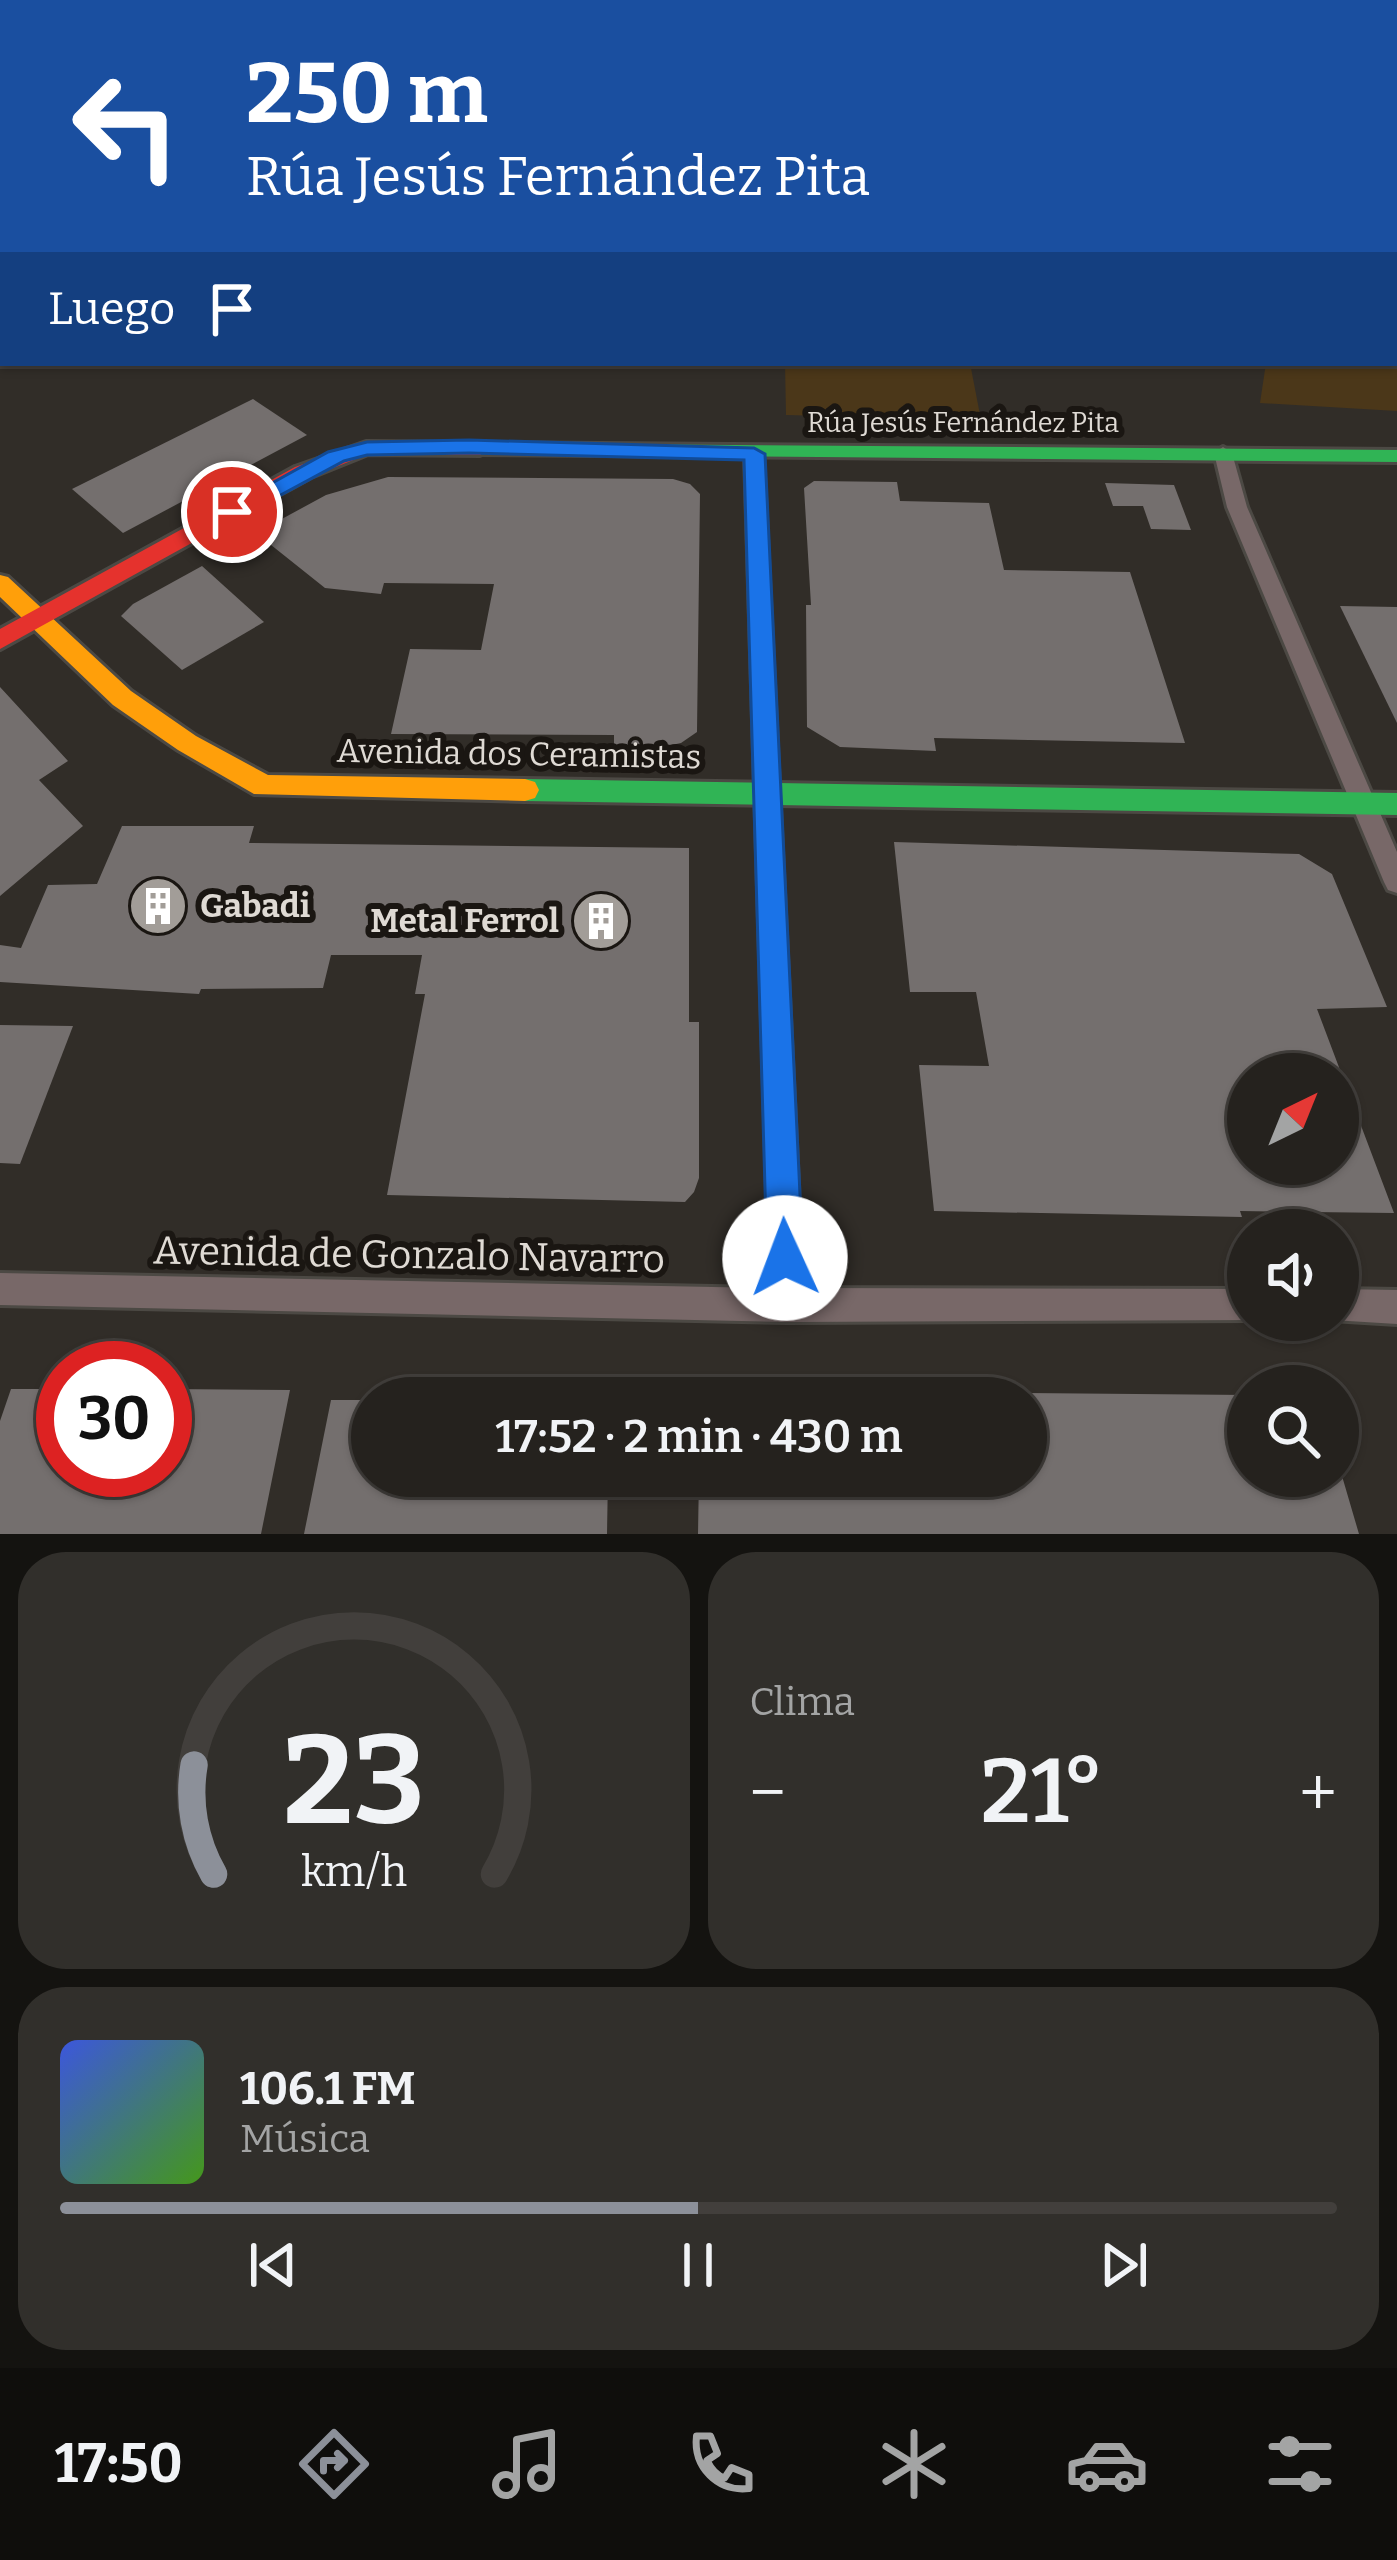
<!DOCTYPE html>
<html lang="es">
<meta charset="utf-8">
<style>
body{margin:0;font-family:Bitter,serif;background:#312f2b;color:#f1f3f6;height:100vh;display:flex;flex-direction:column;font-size:45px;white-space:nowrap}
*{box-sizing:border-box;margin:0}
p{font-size:39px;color:#a3a4a4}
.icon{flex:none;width:66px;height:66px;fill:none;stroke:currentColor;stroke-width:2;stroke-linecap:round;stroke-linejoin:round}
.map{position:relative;height:1534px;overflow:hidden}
.panel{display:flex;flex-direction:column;gap:18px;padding:18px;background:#141310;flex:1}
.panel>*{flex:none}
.top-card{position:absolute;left:0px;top:0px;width:1398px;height:366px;box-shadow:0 3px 9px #0004,0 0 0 3px #423f3c;background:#1a4fa0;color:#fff;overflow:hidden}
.needle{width:78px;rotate:43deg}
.controls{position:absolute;left:1227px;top:1053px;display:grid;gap:24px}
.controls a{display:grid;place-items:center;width:132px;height:132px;border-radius:50%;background:#25221e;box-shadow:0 3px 9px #0004,0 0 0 3px #423f3c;font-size:60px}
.speed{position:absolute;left:36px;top:1341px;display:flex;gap:24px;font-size:60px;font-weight:700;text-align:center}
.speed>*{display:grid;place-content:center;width:156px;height:156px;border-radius:50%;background:#25221e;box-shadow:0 3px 9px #0004,0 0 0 3px #423f3c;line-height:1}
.speed .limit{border:18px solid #d22;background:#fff;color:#111}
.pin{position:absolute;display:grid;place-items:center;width:102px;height:102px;color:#fff;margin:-51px;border:6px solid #fff;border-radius:50%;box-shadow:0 3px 12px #0007}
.me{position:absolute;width:132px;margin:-66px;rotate:358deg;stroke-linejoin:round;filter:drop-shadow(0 0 9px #0008)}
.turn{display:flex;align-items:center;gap:42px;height:252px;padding:0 48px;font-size:54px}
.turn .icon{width:156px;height:156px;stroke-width:2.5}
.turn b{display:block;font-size:84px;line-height:102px}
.then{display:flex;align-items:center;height:114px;padding:0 48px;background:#0003;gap:24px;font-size:45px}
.big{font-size:90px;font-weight:600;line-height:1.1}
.panel .tile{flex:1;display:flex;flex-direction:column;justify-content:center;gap:18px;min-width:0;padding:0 42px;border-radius:48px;background:#312f2b}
.panel .dial{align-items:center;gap:0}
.dial svg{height:312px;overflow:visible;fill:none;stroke:#423f3c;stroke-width:7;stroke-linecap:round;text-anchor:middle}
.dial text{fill:#f1f3f6;stroke:none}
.song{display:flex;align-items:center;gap:36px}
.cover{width:144px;height:144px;border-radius:18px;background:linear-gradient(135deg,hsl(230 70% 55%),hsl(100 70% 35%))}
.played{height:12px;border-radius:6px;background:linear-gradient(90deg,#8c9099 50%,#423f3c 50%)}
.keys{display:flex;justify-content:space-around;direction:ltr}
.heat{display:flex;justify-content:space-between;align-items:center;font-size:66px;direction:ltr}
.panel .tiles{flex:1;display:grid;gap:18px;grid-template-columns:1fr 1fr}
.tile:last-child{grid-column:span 2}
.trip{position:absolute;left:351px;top:1377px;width:696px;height:120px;border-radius:60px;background:#25221e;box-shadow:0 3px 9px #0004,0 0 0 3px #423f3c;font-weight:600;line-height:120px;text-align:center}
.menu{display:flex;height:192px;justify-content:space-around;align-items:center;background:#0f0e0c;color:#a3a4a4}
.menu .icon{width:84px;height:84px}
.menu .active{color:#8c9099}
.menu b{font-size:54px;color:#f1f3f6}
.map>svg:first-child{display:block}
.green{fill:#4b3719}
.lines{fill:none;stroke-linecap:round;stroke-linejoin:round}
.stream{stroke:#062235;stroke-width:4.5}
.building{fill:#746f6e;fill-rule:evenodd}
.street-casing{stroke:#4c4944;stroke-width:6}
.fast-casing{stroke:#4c4944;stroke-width:6}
.slow-casing{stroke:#4c4944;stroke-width:6}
.jam-casing{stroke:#4c4944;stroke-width:6}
.street{fill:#786868;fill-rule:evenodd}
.fast{fill:#30b455;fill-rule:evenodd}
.slow{fill:#ff9f0a;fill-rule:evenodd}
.jam{fill:#e5322d;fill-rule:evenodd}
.route{fill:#1a73e8;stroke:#114b97;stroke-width:3}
.labels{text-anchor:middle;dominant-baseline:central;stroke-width:12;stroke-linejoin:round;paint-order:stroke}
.far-street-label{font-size:27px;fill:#dfdad4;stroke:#1a1612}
.street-label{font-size:33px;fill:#dfdad4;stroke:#1a1612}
.poi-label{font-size:33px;font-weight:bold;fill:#dfdad4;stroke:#1a1612;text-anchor:start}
.near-street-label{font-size:39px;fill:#dfdad4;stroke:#1a1612}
</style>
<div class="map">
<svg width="1397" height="1534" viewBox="0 0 1397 1534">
<rect width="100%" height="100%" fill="#312d28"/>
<g class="green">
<polygon points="1397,361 1397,411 1260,403 1266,363"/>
<polygon points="785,363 970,363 981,420 786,415"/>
</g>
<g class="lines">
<polyline class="stream" points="1056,3 1062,0"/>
</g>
<g class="building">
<polygon points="253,399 307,435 123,533 72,489"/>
<polygon points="388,477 673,479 690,484 700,494 697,732 681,743 662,747 614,745 614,735 391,734 410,649 481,650 494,584 384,583 381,594 325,588 256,533 326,495"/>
<polygon points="814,481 897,482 900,501 989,503 1004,570 1130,572 1185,743 934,738 936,751 840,747 807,727 806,605 811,605 804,488"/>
<polygon points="1105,483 1174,485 1191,530 1151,529 1143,506 1113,506"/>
<polygon points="202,566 264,622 182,670 121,616 133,604"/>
<polygon points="1340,606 1397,607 1397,723"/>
<polygon points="0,687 68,761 39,780 83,826 0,896"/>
<polygon points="122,826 254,826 249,843 689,848 689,1022 699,1022 699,1178 694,1192 685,1202 387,1195 425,994 415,994 422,955 331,955 323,988 201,989 199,994 0,982 0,945 21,948 48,885 97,884"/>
<path d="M894,842L1299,854L1332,874L1387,1007L1317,1009L1394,1213L1240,1211L1242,1217L934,1211L919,1065L989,1066L976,992H910ZM1248,1074H1338V1164H1248Z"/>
<polygon points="0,1025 73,1026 20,1164 0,1163"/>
<polygon points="11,1389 63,1389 63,1470 165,1470 165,1389 290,1390 261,1534 0,1534 0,1421"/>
<polygon points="1026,1393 1248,1395 1248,1476 1342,1476 1359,1534 698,1534 699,1476 1026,1476"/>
<polygon points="331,1400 372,1400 372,1476 608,1476 607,1534 304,1534"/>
</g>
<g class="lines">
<g class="street-casing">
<g id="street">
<rect x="1395" y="34" width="2" height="7"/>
<polygon points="1395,130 1397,131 1397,139 1395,138"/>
<rect x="1395" y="269" width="2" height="10"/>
<polygon points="1223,447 1232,453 1247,507 1397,852 1397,893 1388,890 1384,882 1227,507 1214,453"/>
<polygon points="754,448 763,454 803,1288 1248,1289 1248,1320 1254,1320 787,1322 0,1305 0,1273 770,1288 745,454"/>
<polygon points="1338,1289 1397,1290 1397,1324 1332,1320 1338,1320"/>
</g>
</g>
<g class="fast-casing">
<g id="fast">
<rect x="1395" y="318" width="2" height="12"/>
<polygon points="480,443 1397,450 1397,462 473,454 470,449"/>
<polygon points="525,779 1397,793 1397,815 525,801 515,798 511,790 515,782"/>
</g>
</g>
<g class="slow-casing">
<g id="slow">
<polygon points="0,78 3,79 3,87 0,86"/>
<polygon points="3,315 3,328 0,329 0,316"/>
<polygon points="0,575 8,577 131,691 196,736 268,775 525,779 535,782 539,790 535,798 525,801 254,794 178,750 113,705 0,597"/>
</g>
</g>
<g class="jam-casing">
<polygon id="jam" points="366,442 480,443 490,449 480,455 368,454 311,477 0,649 0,629 295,467"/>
</g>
<use href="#street" class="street"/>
<use href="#fast" class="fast"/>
<use href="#slow" class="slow"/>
<use href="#jam" class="jam"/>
</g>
<polygon class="route" points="469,440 754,448 765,454 803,1258 798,1271 785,1276 772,1271 767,1258 744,460 469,453 367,455 344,461 240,517 232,519 220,512 328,452 367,442"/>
<defs>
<g id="building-disc" transform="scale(3)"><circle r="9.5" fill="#a29d98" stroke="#1a1612"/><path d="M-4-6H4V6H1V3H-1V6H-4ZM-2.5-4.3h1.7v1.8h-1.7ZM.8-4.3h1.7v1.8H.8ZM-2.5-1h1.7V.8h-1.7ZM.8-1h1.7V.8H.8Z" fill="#fff"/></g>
</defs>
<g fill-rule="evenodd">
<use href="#building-disc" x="158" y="906"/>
<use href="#building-disc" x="601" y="921"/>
</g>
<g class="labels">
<g class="far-street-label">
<text x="963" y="423">Rúa Jesús Fernández Pita</text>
</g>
<g class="street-label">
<text transform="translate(519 754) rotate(1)">Avenida dos Ceramistas</text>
</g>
<g class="poi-label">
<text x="200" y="906">Gabadi</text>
<text x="559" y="921" text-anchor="end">Metal Ferrol</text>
</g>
<g class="near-street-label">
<text transform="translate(409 1255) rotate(1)">Avenida de Gonzalo Navarro</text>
</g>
</g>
</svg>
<div class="controls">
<a><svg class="needle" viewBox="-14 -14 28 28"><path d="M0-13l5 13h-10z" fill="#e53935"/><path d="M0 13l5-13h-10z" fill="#a3a4a4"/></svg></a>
<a><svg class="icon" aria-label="sound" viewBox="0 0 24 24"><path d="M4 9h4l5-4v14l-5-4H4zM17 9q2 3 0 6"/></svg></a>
<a><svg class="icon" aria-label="search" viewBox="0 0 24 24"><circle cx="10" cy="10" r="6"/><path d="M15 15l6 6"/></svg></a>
</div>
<div class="speed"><div class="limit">30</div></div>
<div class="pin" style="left:232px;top:512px;background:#d93025"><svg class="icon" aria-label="arrive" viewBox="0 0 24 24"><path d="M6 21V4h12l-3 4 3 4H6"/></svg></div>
<svg class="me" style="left:785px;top:1258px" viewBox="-20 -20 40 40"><circle r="19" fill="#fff"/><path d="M0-13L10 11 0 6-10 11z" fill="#1a73e8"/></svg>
<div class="trip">17:52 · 2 min · 430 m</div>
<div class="top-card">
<div class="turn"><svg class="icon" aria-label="left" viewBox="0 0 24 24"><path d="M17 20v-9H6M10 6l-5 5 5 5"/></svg><div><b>250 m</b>Rúa Jesús Fernández Pita</div></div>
<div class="then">Luego<svg class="icon" aria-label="arrive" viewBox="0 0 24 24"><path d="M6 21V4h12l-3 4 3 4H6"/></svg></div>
</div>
</div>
<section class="panel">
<div class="tiles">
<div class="tile dial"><svg viewBox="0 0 100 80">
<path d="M14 69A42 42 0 1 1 86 69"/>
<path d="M14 69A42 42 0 0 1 9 41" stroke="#8c9099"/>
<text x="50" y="56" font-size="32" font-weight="700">23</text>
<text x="50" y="72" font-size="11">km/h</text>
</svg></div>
<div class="tile"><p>Clima</p>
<div class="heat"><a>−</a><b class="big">21°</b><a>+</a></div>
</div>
<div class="tile">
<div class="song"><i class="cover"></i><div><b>106.1 FM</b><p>Música</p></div></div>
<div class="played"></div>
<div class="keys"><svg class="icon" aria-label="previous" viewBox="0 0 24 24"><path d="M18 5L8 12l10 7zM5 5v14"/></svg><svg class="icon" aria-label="pause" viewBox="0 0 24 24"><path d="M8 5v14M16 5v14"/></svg><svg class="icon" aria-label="next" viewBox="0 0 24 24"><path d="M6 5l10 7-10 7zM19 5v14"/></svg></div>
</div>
</div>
</section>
<nav class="menu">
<b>17:50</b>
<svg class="icon active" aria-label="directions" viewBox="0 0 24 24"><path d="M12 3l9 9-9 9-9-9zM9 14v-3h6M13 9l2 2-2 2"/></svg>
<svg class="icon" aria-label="music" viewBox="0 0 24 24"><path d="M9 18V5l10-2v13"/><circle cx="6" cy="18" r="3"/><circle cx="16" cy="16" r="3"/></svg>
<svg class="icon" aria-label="phone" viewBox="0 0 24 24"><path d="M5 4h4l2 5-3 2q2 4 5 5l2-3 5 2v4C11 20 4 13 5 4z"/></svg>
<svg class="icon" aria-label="climate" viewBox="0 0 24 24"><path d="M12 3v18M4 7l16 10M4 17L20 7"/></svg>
<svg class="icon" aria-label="car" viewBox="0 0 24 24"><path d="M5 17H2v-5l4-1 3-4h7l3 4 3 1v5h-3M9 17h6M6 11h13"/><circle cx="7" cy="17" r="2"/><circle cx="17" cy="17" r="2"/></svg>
<svg class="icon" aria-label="filters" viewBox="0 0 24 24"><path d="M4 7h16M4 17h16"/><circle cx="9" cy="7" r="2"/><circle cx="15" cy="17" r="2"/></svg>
</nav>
